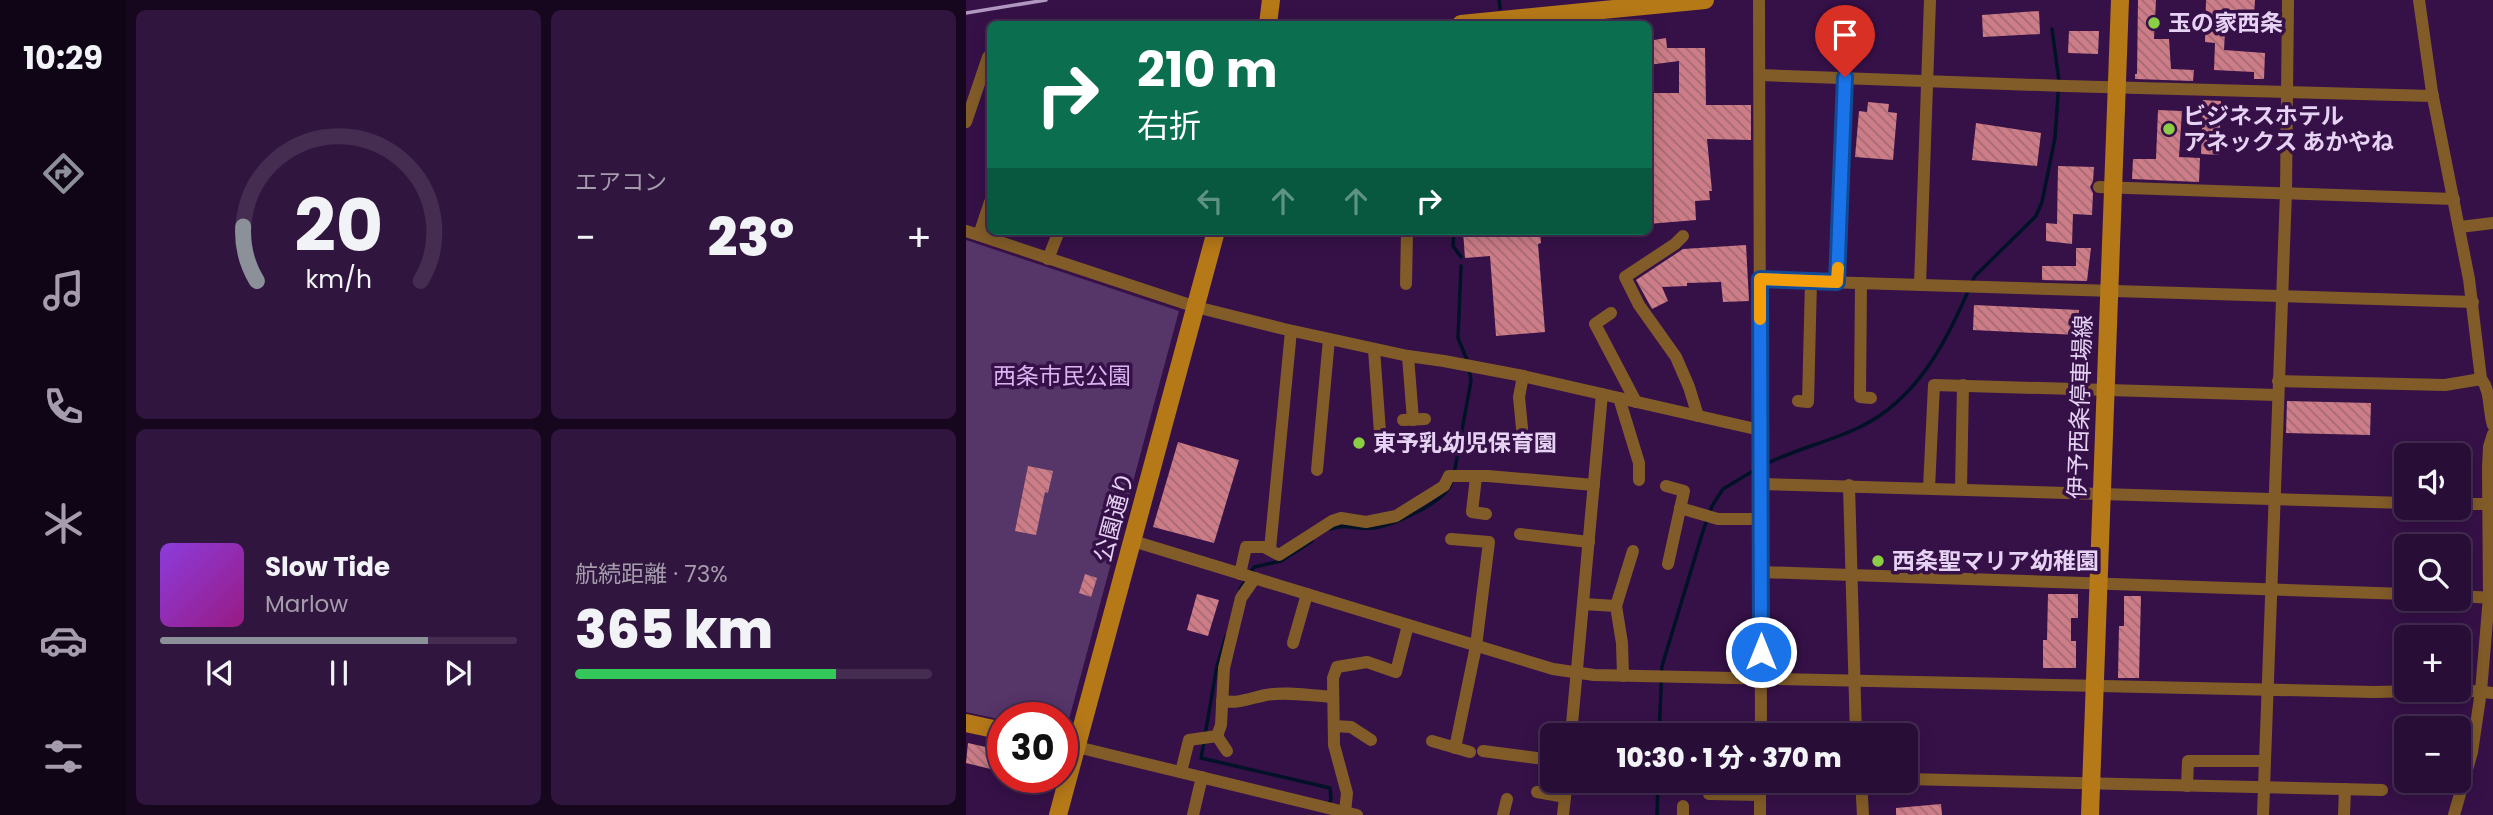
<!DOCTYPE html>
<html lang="ja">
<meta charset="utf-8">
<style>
body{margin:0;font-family:Poppins,"Noto Sans JP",sans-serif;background:#30163e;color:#f1f3f6;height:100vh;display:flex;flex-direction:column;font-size:26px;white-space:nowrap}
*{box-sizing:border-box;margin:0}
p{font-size:23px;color:#a59cad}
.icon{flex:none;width:38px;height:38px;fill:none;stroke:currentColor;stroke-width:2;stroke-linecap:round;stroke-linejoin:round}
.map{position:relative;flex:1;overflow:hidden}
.sheet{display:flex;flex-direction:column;gap:10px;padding:10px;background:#16071e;width:840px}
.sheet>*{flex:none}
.guide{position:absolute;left:21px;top:21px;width:665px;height:214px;border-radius:10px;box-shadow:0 4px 18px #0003,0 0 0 2px #442d51;background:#0b6e4f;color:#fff;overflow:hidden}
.buttons{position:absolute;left:1428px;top:443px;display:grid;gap:14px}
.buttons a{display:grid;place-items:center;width:77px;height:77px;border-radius:10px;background:#280d36;box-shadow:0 4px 18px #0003,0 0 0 2px #442d51;font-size:35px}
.speed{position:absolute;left:21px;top:702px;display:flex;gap:14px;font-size:35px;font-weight:700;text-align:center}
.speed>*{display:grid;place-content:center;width:91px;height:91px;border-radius:50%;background:#280d36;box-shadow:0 4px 18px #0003,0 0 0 2px #442d51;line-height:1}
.speed .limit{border:10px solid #d22;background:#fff;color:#111}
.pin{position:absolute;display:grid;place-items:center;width:60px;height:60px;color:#fff;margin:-72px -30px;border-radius:50% 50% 50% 0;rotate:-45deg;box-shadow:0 0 7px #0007}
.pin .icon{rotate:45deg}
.me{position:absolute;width:77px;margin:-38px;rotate:0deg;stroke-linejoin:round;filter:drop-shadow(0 0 5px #0008)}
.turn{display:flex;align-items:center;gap:24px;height:147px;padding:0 35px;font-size:32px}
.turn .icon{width:91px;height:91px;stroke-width:2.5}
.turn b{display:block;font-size:49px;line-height:60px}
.lanes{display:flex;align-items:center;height:66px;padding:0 35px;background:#0003;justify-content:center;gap:35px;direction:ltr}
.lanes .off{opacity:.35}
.big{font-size:52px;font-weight:800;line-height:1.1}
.sheet .card{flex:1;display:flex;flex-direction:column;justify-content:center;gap:10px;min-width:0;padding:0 24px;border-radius:10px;background:#30163e}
.sheet .dial{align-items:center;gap:0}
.dial svg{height:182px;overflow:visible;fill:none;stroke:#442d51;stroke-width:7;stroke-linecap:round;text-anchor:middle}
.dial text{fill:#f1f3f6;stroke:none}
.song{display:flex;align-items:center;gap:21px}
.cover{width:84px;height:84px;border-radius:10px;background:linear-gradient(135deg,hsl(270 70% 55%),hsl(310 70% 35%))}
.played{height:7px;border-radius:4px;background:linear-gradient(90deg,#8c9099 75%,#442d51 75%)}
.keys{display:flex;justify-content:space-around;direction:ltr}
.heat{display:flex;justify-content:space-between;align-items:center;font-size:38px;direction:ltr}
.charge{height:10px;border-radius:5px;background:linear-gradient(90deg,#34c759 73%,#442d51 0)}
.sheet .tiles{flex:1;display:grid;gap:10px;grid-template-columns:repeat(2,1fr)}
.trip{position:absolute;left:574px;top:723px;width:378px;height:70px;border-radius:10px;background:#280d36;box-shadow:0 4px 18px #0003,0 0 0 2px #442d51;font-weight:800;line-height:70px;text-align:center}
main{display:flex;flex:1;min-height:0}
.dock{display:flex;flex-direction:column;width:126px;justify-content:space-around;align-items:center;background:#100516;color:#a59cad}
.dock .icon{width:49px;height:49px}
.dock .current{color:#8c9099}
.dock b{font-size:32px;color:#f1f3f6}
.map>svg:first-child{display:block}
.green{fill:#563569}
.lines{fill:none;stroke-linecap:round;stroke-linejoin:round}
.stream{stroke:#011227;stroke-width:3.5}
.building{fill:url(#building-back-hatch)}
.street{stroke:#825c28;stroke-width:12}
.secondary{stroke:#b67918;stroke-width:18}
.rail{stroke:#b097bf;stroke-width:3.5}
.route-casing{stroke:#114b97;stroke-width:18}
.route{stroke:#1a73e8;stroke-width:12}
.slow{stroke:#f59e0b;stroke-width:12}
.poi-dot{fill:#8bce46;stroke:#361148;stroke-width:2.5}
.labels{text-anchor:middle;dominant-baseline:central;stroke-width:7;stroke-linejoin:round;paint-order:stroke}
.poi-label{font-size:23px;font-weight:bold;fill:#e6d2f3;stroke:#361148;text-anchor:start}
.park-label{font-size:23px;fill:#dbb5f3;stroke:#361148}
.street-label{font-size:23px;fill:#e6d2f3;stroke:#361148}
</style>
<main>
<nav class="dock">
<b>10:29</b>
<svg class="icon current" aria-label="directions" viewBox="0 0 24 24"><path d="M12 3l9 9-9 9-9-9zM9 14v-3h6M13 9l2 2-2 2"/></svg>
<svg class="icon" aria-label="music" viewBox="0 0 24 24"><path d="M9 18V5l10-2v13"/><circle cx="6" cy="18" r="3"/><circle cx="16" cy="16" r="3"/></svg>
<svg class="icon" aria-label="phone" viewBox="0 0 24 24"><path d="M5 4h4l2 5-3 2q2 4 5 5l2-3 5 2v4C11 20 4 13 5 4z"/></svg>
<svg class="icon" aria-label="climate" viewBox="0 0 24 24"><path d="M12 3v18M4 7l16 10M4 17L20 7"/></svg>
<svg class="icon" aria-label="car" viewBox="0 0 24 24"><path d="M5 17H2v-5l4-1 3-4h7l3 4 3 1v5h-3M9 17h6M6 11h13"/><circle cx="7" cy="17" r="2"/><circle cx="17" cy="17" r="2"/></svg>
<svg class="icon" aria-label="filters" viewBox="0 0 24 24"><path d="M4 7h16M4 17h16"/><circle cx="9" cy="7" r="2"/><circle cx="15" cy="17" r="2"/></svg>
</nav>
<section class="sheet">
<div class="tiles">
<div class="card dial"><svg viewBox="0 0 100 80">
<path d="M14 69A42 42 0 1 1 86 69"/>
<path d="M14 69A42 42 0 0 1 8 45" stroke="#8c9099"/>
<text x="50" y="56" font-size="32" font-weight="700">20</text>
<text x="50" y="72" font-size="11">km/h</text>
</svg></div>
<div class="card"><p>エアコン</p>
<div class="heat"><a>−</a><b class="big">23°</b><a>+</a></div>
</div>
<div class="card">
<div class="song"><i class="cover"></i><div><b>Slow Tide</b><p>Marlow</p></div></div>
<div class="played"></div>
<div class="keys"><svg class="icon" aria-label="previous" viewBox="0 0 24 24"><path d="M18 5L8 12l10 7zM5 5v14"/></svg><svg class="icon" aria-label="pause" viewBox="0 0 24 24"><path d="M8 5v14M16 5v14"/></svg><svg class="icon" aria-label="next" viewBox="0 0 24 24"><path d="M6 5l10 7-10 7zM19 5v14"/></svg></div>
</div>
<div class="card"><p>航続距離 · 73%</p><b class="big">365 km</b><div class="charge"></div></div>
</div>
</section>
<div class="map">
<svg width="1527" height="815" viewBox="0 0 1527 815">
<defs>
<pattern id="building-back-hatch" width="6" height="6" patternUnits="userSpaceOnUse" patternTransform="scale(1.75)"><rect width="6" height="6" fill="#cd7d87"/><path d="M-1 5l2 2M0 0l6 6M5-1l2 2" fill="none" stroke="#a46a74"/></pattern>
</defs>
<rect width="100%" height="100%" fill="#361148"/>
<polygon class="green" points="0,240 213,311 99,734 96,733 96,718 37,718 37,720 0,712"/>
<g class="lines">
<g class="stream">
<polyline points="533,0 534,8"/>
<polyline points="488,231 487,246 495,257"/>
<polyline points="495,266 492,338 501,360"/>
<polyline points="1006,282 1009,276 1070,216 1076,202 1089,138 1093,81 1086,29"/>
<path d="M798,465C829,449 863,442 894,427C950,400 980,343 1003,289"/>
<polyline points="488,474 505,381 503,368"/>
<path d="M364,529C380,523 392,530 408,528C428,525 481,502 486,481"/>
<polyline points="274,589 288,567 315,561 346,541"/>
<polyline points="239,735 251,666 260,636"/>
<polyline points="693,735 696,666 737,531 746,506 757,489 792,468"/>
<polyline points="238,742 235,758 364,788 365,799 363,804"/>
<polyline points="691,815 692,780"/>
</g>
</g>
<g class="building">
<polygon points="1172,0 1190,0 1188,39 1203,39 1205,69 1228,70 1227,81 1169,79 1169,74 1171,74"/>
<polygon points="1240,0 1289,0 1287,34 1259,32 1258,50 1299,53 1298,79 1288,79 1288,72 1248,70 1249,43 1239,42"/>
<polygon points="1073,11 1074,34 1017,37 1016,15"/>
<polygon points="1103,31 1133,31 1132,54 1102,53"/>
<polygon points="700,38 701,48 739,48 740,105 785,105 785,140 741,139 746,191 743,191 744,200 729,201 730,220 682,224 684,93 713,93 713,61 682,65 682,41"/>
<polygon points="1237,100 1255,101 1253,155 1235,154"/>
<polygon points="902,102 923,104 922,112 931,113 927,160 889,157 893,111 901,112"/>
<polygon points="1192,110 1216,111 1213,157 1234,158 1233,182 1166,179 1167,159 1190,159"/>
<polygon points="1010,123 1075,133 1071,166 1006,160"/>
<polygon points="1092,166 1128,167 1127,181 1124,187 1127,193 1126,215 1107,214 1106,244 1080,241 1080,223 1091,224"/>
<polygon points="497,231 574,231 575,243 572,244 579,332 530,336 524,256 499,258"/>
<polygon points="780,245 783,301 757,302 755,282 721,283 721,286 696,287 702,301 686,309 670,280 717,249"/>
<polygon points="1110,248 1125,248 1121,281 1076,280 1076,266 1110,266"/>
<polygon points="1008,305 1113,310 1111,335 1007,330"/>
<polygon points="1321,401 1405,403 1404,435 1320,433"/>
<polygon points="212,442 273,460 248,543 187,527"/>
<polygon points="62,466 87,471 82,493 79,492 70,535 49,531"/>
<polygon points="119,574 131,578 125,597 113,593"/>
<polygon points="231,594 253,600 242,636 221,630"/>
<polygon points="1082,594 1112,594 1112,618 1105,618 1105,641 1110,641 1110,668 1077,668 1077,640 1081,640"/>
<polygon points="1158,596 1175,596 1173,678 1152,678 1153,626 1158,626"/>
<polygon points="2,743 37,751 37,772 0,763"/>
<polygon points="975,804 976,815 930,815 930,808"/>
</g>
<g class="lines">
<g class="street">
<polyline points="793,0 795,735"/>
<path d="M1453,0L1466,92L1503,279L1515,379C1525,390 1522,410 1527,425"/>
<polyline points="794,75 1099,86 1467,96"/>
<polyline points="0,122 22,57"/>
<polyline points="1133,187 1488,199"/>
<polyline points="1494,227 1527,223"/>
<polyline points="0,231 230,307 318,329 442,356 478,361 557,376 794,430"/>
<polyline points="13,235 24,202"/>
<polyline points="717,236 709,244 659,277 673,305 710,357 723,387 732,416"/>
<polyline points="82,259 93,231"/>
<polyline points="794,280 1507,302"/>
<polyline points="871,282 879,77"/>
<polyline points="895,283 894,397 905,398"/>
<polyline points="440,284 441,231"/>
<polyline points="954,285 964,0"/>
<polyline points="645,313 629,324 670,402"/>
<polyline points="408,349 415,446"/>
<polyline points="442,356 447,420"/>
<polyline points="1312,381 1479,385 1515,379"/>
<polyline points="653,398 673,463 673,480"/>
<polyline points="832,401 842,402 845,281"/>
<polyline points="437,420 459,419"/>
<polyline points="556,428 553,397 557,376"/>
<polyline points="351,470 363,339"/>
<polyline points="510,477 506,512 520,514"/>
<polyline points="795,484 1440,503"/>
<polyline points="883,485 890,735"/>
<polyline points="700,486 718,491 702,564"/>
<polyline points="963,488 968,385 1311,395"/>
<polyline points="995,489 997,385"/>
<polyline points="1493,504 1522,504"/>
<polyline points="714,508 752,519 795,519"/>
<polyline points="554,534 623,542"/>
<polyline points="485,539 523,542 510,646 489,748"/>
<polyline points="167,541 587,669 628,675 1408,692 1496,690 1527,693"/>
<polyline points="304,549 325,331"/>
<polyline points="795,572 1440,594"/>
<polyline points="274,574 280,547 298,547 313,555 366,521 375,518 400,522 430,516 478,486 483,476 522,476 628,485"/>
<polyline points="1493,596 1527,598"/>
<polyline points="617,604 650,606"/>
<polyline points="327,643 341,594"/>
<polyline points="657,676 656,643 650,606 667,551"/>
<path d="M256,701C273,704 284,698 300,695C321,691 345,696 367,697"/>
<polyline points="368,726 385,727 405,740"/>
<polyline points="605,735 636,394"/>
<polyline points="251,736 261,751"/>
<polyline points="466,741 504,752"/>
<polyline points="111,747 391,815"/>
<polyline points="517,751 586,760"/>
<polyline points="215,772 223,740 251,736 255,725 258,668 275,598 289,578"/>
<polyline points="940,779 1416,790"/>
<polyline points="895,780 897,815"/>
<polyline points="1221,786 1222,761 1299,761"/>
<polyline points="571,792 599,797"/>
<polyline points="743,794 794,795"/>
<polyline points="379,812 381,793 368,745 367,678 371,667 401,662 430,672 442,625"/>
<polyline points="227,815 236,777"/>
<polyline points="537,815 541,799"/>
<polyline points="597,815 601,780"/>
<polyline points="717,815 717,806"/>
<polyline points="794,815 794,780"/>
<polyline points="1297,815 1320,192 1322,0"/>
<polyline points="1378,815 1379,789"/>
<polyline points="1488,815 1506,752 1515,691 1523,597 1522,468 1523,447 1527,434"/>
</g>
<g class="secondary">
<polyline points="302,24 305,0"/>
<polyline points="495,24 739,0"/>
<polyline points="0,723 37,731"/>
<polyline points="92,815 250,231"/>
<polyline points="1124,815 1154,0"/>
</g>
<polyline class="rail" points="0,13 80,0"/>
</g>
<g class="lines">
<g class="route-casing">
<polyline id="route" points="795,652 794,279 871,282 879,77"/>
</g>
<use href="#route" class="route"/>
<polyline class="slow" points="794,319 794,279 871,282 872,268"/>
</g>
<g class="poi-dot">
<circle cx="1188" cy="23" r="7"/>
<circle cx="1203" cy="129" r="7"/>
<circle cx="393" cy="443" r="7"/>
<circle cx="912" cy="561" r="7"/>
</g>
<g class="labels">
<g class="poi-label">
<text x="1202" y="23">玉の家西条</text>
<text x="1217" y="116">ビジネスホテル<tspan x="1217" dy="26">アネックス あかやね</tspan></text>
<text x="407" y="443">東予乳幼児保育園</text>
<text x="926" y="561">西条聖マリア幼稚園</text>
</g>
<g class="park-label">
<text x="96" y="376">西条市民公園</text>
</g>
<g class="street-label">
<text transform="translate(1114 407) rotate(-88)">伊予西条停車場線</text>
<text transform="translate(148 517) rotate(-75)">公園通り</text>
</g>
</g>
</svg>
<div class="buttons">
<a><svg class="icon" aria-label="sound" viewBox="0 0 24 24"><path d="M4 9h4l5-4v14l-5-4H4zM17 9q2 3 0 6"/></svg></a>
<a><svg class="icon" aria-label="search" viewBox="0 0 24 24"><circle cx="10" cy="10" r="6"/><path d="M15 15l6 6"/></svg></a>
<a>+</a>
<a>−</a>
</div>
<div class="speed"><div class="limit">30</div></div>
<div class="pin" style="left:879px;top:77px;background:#d93025"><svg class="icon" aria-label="arrive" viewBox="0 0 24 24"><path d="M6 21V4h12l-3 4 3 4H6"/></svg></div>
<svg class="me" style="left:795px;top:652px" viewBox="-20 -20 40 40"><circle r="17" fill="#1a73e8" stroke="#fff" stroke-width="3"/><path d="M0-11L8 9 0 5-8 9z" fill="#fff"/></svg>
<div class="trip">10:30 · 1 分 · 370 m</div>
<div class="guide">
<div class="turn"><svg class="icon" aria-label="right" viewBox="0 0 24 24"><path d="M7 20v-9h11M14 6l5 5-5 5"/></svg><div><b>210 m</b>右折</div></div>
<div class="lanes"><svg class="icon off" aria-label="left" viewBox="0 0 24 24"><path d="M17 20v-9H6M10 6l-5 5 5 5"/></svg><svg class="icon off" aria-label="ahead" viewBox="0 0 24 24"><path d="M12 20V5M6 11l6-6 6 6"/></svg><svg class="icon off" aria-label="ahead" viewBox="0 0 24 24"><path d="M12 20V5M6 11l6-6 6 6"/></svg><svg class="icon" aria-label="right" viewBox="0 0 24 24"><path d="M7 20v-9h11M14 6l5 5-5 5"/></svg></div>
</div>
</div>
</main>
